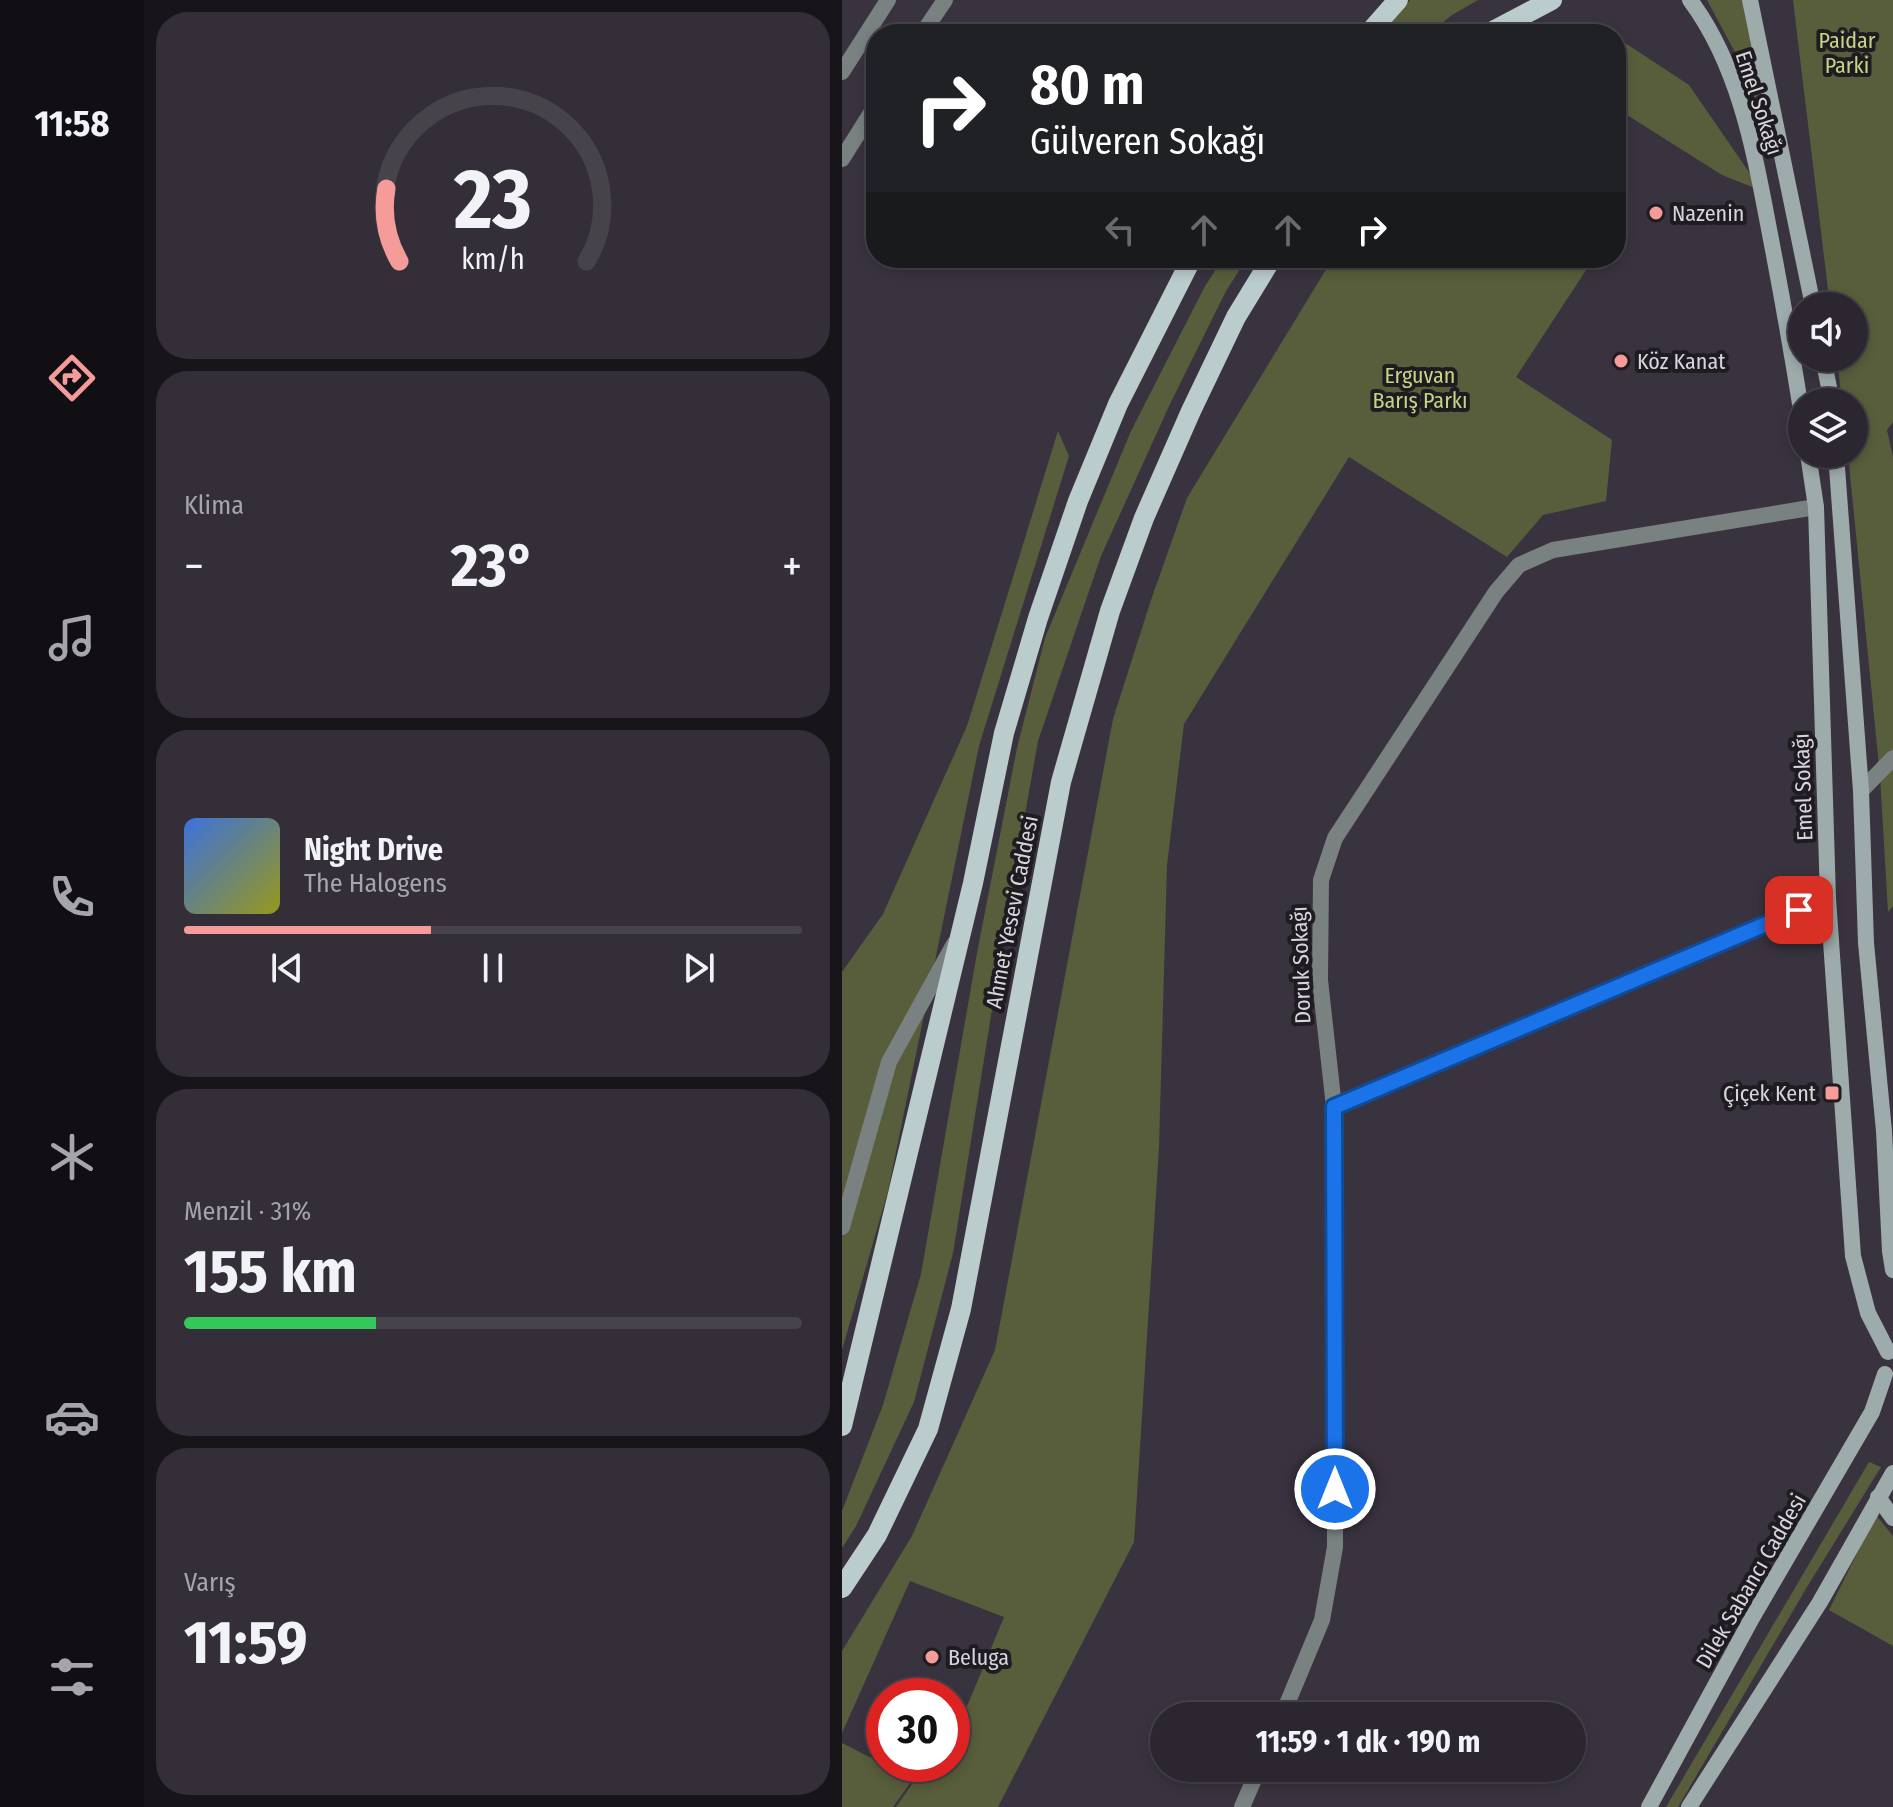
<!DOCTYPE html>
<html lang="tr">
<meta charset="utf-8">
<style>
body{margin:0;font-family:"Fira Sans Condensed",sans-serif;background:#332e37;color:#f1f3f6;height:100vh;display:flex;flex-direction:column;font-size:30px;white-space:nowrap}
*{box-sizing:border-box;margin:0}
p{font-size:26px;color:#a6a5aa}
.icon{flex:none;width:44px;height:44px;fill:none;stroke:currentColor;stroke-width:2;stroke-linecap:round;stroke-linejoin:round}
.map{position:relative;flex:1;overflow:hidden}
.details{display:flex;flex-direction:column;gap:12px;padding:12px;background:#18151a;width:698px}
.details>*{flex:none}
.hud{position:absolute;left:24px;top:24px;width:760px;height:244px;border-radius:32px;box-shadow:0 4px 12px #0003,0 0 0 2px #47434b;background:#202124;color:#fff;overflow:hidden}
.fabs{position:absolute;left:946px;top:292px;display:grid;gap:16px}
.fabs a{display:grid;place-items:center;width:80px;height:80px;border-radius:50%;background:#2b262f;box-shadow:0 4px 12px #0003,0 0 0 2px #47434b;font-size:40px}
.speed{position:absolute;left:24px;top:1678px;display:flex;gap:16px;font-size:40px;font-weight:700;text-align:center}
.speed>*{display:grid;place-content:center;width:104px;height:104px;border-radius:50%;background:#2b262f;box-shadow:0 4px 12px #0003,0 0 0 2px #47434b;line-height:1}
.speed .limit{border:12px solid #d22;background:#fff;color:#111}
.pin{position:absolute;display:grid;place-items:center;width:68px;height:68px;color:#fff;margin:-34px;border-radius:16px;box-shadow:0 4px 12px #0006}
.me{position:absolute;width:88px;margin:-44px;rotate:0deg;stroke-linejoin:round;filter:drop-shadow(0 0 6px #0008)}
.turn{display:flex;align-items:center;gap:28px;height:168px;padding:0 32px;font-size:36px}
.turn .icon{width:104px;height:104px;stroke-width:2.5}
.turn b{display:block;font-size:56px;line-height:68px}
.lanes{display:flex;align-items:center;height:76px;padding:0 32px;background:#0003;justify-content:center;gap:40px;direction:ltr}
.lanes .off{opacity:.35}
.big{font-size:60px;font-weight:700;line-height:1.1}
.details .card{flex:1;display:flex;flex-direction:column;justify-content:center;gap:12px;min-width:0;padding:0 28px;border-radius:32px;background:#332e37}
.details .dial{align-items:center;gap:0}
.dial svg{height:208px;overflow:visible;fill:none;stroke:#47434b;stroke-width:7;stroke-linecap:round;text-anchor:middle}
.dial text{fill:#f1f3f6;stroke:none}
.song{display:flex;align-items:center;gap:24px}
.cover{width:96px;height:96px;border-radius:12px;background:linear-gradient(135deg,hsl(220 70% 55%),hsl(60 70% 35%))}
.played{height:8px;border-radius:4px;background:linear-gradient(90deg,#f59b99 40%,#47434b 40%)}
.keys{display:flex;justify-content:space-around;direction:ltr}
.heat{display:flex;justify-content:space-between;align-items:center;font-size:44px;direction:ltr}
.charge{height:12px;border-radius:6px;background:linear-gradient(90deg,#34c759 31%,#47434b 0)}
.trip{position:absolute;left:308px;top:1702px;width:436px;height:80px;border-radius:40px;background:#2b262f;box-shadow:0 4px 12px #0003,0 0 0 2px #47434b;font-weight:700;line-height:80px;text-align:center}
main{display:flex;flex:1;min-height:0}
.tab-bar{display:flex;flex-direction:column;width:144px;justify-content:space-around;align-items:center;background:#110f13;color:#a6a5aa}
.tab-bar .icon{width:56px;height:56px}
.tab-bar .active{color:#f59b99}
.tab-bar b{font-size:36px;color:#f1f3f6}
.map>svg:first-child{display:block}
.green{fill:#585e3b}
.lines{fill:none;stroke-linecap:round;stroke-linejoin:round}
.lane{stroke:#798181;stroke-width:16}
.street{stroke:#798181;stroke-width:16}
.secondary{stroke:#9eabab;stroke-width:16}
.primary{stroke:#bcc;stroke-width:20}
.route-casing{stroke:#114b97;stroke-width:20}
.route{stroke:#1a73e8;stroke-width:14}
.poi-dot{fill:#f59b99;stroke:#1f1c21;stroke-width:3}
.labels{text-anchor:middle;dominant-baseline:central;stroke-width:8;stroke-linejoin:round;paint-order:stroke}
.park-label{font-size:22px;fill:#c7d485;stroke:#1f1c21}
.street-label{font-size:22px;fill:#d8d5dc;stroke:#1f1c21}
.poi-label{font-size:22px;fill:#d8d5dc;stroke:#1f1c21;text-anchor:start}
</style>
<main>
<nav class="tab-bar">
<b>11:58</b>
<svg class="icon active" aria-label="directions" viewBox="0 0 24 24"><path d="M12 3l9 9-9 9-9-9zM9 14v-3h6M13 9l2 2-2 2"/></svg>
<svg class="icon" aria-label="music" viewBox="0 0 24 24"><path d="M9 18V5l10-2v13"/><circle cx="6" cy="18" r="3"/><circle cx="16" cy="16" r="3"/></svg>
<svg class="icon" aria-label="phone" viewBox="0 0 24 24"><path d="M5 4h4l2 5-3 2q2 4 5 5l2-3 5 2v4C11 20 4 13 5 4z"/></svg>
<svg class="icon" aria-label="climate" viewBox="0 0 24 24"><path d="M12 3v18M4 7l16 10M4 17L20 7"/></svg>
<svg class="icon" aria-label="car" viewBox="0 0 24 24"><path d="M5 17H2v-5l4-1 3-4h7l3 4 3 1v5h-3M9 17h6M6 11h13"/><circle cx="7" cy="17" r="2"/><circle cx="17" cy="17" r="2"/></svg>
<svg class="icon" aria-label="filters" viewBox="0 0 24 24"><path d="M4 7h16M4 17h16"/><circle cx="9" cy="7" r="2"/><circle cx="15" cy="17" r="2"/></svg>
</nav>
<section class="details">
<div class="card dial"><svg viewBox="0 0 100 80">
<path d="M14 69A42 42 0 1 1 86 69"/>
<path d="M14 69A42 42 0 0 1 9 41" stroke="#f59b99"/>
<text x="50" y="56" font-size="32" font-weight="700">23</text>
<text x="50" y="72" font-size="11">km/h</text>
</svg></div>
<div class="card"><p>Klima</p>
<div class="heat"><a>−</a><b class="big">23°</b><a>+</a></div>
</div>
<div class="card">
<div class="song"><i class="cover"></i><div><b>Night Drive</b><p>The Halogens</p></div></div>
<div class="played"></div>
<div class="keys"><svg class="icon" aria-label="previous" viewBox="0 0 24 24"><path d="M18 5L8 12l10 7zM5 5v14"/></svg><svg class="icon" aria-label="pause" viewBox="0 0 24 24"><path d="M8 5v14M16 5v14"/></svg><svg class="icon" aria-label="next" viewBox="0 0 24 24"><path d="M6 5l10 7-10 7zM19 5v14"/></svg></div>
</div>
<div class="card"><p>Menzil · 31%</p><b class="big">155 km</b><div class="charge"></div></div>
<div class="card"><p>Varış</p><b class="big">11:59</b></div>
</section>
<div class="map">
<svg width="1051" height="1807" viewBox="0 0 1051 1807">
<rect width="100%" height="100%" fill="#39333f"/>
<g class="green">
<polygon points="568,0 636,0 610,15 586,34 538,34"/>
<polygon points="865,0 908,0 927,128 918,130 904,73"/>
<polygon points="951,0 1051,0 1051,422 1045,430 1051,457 1051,906 1046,912 1038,776 1006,454 1012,454 1012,402 1000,402 995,358 1012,358 1012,306 988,306"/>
<polygon points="774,37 847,85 920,191 880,175 774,108"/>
<polygon points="381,258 405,258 384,291 328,404 259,556 196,741 165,916 111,1253 72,1402 14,1526 0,1548 0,1511 41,1405 79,1274 135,953 175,748 203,638 289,431 362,288"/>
<polygon points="491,258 752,258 674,377 770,440 764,501 701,515 665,557 507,457 342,724 325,865 317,1147 292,1542 156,1807 54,1807 84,1764 110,1764 110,1727 126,1704 162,1617 68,1581 0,1733 0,1651 70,1536 153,1350 271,719 309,600 345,498"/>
<polygon points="216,431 227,456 137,746 46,1191 0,1350 0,972 41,914 125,726"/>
<polygon points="1027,1462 1039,1467 965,1587 836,1807 824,1807"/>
<polygon points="1034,1515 1051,1536 1051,1646 987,1610"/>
<polygon points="0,1743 71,1779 51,1807 0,1807"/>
</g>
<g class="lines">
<polyline class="lane" points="0,1227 47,1062 112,944"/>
<g class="street">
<polyline points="80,34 103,0"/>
<polyline points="0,72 46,0"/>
<polyline points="0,159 34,105"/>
<polyline points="330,258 344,267"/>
<polyline points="1019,791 1051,758"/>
<polyline points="492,1107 986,898"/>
<polyline points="440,1716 480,1620 493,1547 492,1107 478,980 479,880 493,838 654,592 677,565 711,550 974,507"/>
<polyline points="400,1807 417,1768"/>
</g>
<g class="secondary">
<path d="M848,0C897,66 912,150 927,229C939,291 950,353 960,416"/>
<polyline points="908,0 971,306"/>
<polyline points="981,358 990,402"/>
<polyline points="966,454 974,507 986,898 1011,1256 1026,1313 1046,1352"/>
<polyline points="994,454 1019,791 1024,943 1042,1131 1048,1251 1051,1270"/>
<polyline points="1036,1497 1051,1518"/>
<polyline points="807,1807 910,1618 1030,1412 1043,1374"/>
<polyline points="847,1807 978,1602 1051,1473"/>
</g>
<g class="primary">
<polyline points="526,34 556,0"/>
<polyline points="645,34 710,0"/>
<polyline points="0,1426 131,883 162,733 196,618 236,501 276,404 350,258"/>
<polyline points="0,1588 35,1535 86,1429 119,1309 219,782 268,611 302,518 349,411 394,317 430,258"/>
</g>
</g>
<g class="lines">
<g class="route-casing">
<polyline id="route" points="493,1489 492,1107 957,910"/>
</g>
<use href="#route" class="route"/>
</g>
<g class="poi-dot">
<circle cx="814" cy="213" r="8"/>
<circle cx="779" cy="361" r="8"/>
<rect x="982" y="1085" width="16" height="16" rx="4"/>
<circle cx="90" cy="1657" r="8"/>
</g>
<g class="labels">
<g class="park-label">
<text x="1005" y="40">Paidar<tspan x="1005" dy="25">Parki</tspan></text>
<text x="578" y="375">Erguvan<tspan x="578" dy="25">Barış Parkı</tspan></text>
</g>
<g class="street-label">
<text transform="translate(917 103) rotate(72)">Emel Sokağı</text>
<text transform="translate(961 787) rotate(-92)">Emel Sokağı</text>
<text transform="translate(170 912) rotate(-79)">Ahmet Yesevi Caddesi</text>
<text transform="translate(459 965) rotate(-92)">Doruk Sokağı</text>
<text transform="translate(909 1581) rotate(-60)">Dilek Sabancı Caddesi</text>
</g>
<g class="poi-label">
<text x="830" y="213">Nazenin</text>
<text x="795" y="361">Köz Kanat</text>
<text x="974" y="1093" text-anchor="end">Çiçek Kent</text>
<text x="106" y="1657">Beluga</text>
</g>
</g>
</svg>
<div class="fabs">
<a><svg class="icon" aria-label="sound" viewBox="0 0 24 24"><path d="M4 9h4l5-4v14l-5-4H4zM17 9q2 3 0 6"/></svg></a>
<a><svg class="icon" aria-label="layers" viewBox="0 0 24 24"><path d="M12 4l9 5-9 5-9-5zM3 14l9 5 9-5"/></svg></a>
</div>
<div class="speed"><div class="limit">30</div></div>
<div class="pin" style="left:957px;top:910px;background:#d93025"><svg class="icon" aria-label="arrive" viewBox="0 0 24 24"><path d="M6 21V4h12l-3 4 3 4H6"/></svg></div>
<svg class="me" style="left:493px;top:1489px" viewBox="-20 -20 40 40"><circle r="17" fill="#1a73e8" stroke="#fff" stroke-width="3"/><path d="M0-11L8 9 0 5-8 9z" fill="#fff"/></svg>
<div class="trip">11:59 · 1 dk · 190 m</div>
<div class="hud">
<div class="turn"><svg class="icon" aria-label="right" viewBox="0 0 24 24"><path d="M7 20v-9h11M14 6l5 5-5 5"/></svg><div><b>80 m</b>Gülveren Sokağı</div></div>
<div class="lanes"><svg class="icon off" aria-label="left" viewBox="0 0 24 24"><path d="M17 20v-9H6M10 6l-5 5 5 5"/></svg><svg class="icon off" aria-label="ahead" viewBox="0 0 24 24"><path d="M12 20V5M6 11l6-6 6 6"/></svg><svg class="icon off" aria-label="ahead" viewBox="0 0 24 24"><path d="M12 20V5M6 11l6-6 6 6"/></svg><svg class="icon" aria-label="right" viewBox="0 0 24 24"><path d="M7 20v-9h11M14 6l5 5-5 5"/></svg></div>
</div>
</div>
</main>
